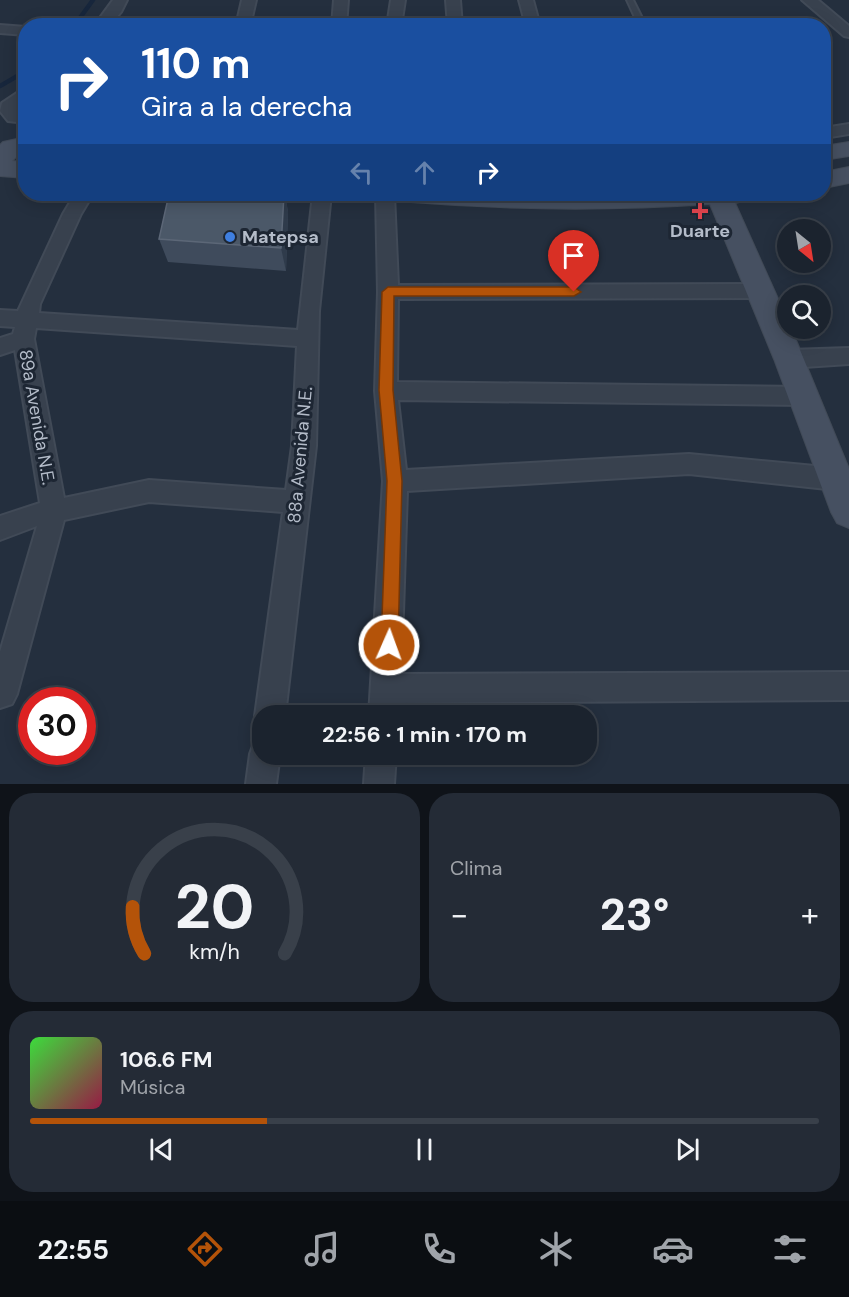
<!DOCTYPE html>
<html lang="es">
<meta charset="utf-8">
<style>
body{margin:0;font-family:"DM Sans",sans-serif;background:#242b36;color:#f1f3f6;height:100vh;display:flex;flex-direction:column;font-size:22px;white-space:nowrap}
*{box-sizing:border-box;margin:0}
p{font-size:20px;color:#a0a4aa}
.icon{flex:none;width:33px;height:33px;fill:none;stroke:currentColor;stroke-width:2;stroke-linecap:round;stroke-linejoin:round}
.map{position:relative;height:784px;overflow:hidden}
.side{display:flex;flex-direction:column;gap:9px;padding:9px;background:#0f1319;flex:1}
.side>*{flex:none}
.top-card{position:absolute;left:18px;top:18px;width:813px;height:183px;border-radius:24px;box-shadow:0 3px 15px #0003,0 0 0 2px #39404a;background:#1a4fa0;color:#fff;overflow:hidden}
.needle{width:39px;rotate:150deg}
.fabs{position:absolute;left:777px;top:219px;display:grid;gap:12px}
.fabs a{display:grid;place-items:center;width:54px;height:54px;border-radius:50%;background:#1b232e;box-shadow:0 3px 15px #0003,0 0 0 2px #39404a;font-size:30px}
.speed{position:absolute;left:18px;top:687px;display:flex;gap:12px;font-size:30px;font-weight:700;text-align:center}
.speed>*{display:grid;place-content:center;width:78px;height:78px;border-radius:50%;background:#1b232e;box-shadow:0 3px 15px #0003,0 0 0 2px #39404a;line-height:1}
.speed .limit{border:9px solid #d22;background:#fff;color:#111}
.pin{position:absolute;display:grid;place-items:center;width:51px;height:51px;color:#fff;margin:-62px -26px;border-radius:50% 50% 50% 0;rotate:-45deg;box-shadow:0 0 6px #0007}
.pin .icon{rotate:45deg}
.me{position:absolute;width:66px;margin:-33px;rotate:2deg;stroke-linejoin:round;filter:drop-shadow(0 0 4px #0008)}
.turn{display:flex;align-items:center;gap:21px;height:126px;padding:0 24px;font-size:27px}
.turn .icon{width:78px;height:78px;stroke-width:2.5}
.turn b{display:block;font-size:42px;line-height:51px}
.lanes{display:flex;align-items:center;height:57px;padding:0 24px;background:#0003;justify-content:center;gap:30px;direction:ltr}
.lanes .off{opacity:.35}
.big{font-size:45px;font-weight:700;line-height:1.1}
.side .card{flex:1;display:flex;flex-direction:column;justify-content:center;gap:9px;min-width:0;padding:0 21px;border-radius:24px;background:#242b36}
.side .dial{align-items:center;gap:0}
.dial svg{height:156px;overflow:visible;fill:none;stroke:#39404a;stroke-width:7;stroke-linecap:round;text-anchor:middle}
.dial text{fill:#f1f3f6;stroke:none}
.song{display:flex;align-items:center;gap:18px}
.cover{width:72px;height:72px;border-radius:9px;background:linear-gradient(135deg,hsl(120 70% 55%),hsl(340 70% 35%))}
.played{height:6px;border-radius:3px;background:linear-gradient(90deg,#b45309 30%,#39404a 30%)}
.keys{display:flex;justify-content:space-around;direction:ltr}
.heat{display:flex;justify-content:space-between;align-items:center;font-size:33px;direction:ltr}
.side .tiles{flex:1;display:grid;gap:9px;grid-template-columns:1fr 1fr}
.card:last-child{grid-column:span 2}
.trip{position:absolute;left:252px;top:705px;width:345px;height:60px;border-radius:24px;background:#1b232e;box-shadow:0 3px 15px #0003,0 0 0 2px #39404a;font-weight:700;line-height:60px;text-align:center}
.dock{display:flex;height:96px;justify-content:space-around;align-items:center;background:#0b0e12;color:#a0a4aa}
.dock .icon{width:42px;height:42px}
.dock .on{color:#b45309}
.dock b{font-size:27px;color:#f1f3f6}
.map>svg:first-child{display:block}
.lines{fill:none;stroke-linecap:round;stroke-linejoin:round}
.stream{stroke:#17263c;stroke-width:4.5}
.lane-casing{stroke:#414a57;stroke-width:4}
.street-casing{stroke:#414a57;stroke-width:4}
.secondary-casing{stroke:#414a57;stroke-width:2}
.lane{fill:#38414e;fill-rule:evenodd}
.street{fill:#38414e;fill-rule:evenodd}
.secondary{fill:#465061;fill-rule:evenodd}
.wall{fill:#3f4b5c}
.shaded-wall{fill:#2f3b4b}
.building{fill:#4b5868;stroke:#5c6777;stroke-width:1.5}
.route{fill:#b45309;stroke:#753606;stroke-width:1.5}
.health-dot{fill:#e0444e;stroke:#1d2633;stroke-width:2}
.shop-dot{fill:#3f7fe0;stroke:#1d2633;stroke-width:2}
.labels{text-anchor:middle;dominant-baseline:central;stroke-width:6;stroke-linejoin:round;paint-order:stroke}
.poi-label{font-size:18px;font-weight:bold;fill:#b4bcc9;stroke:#1d2633}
.street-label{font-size:18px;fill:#b4bcc9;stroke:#1d2633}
</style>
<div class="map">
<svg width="849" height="784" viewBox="0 0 849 784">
<rect width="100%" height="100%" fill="#242f3e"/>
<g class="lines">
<g class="stream">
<polyline points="74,26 93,0"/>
<polyline points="0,86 26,71"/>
</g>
<g class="lane-casing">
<polygon id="lane" points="627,0 633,0 646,26 639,26"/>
</g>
<g class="street-casing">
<g id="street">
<polygon points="113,0 127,0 121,12 109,26 94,26"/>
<polygon points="242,0 256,0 250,26 236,26"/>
<polygon points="334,0 348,0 346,26 332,26"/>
<polygon points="391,0 405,0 401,26 387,26"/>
<polygon points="446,0 460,0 462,26 448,26"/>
<polygon points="519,0 533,0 540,26 526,26"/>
<polygon points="802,0 818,0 849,26 849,37 844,36"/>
<polygon points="0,25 26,27 26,35 0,33"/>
<polygon points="26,87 26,100 18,105 16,110 26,113 26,123 8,121 0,111 2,103"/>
<polygon points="849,124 849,134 824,138 824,128"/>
<path d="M75,194H93L81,214L40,304L39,313L298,330L313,194H331L319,311L316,446L285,716H262V728L260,726L255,716L283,512L149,502L64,520L17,694L12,704L0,708V652L37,526L0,540V516L40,503L15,350L0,355V338L13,334L15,327L0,326V310L18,311L63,214ZM36,328L297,346L292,446L286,490L149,480L64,498L34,339Z"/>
<polygon points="376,194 394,194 398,285 760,284 767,286 770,291 767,296 760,298 398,299 397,382 804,387 812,390 815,396 812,402 804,405 398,400 406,470 689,454 836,468 845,471 848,479 845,487 836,490 689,474 407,491 401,674 849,672 849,700 400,703 399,716 369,716 383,481 375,391 378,292"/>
<polygon points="849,348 849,364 789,368 781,365 778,359 781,353 789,350"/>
<polygon points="262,740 262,754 280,754 276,784 246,784 250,754 254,743"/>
<polygon points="366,754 396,754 394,784 364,784"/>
</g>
</g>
<g class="secondary-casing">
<g id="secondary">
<polygon points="26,137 26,152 20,153 12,161 26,162 26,178 0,176 0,145 3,142"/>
<polygon points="849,142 849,156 824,160 824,146"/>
<polygon points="849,167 849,183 824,188 824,172"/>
<path d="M398,194H751L748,200L735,203L788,321V328H791L849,469V528L837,523L831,512L774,359L710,204C610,211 511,210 411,202L402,200Z"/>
</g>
</g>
<use href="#lane" class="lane"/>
<use href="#street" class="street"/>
<use href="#secondary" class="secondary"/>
</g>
<polygon class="wall" points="169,194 285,194 288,212 286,271 168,262 159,239"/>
<polygon class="shaded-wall" points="284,194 285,194 288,212 286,271 281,248"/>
<polygon class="building" points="169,194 284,194 281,248 159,239"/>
<polygon class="route" points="388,287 574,287 581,292 574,296 394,296 393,390 402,481 398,645 395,651 389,653 383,651 381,645 387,481 379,390 382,292"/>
<path class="health-dot" d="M697 202h6v6h6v6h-6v6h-6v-6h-6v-6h6z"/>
<circle class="shop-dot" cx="230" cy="237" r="6"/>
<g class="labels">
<g class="poi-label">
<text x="700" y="231">Duarte</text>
<text x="242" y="237" text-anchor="start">Matepsa</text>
</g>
<g class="street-label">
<text transform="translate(37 417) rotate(80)">89a Avenida N.E.</text>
<text transform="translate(300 455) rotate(-85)">88a Avenida N.E.</text>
</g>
</g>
</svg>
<div class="fabs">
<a><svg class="needle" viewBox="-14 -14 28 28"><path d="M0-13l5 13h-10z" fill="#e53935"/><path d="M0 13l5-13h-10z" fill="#a0a4aa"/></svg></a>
<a><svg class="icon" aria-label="search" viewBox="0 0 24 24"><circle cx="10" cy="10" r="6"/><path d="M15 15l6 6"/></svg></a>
</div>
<div class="speed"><div class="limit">30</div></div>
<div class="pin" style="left:574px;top:292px;background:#d93025"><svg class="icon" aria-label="arrive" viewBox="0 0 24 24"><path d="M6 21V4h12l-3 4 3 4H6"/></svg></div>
<svg class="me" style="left:389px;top:645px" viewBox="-20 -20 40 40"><circle r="17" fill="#b45309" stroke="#fff" stroke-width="3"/><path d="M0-11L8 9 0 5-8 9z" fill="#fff"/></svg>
<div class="trip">22:56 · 1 min · 170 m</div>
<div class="top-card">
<div class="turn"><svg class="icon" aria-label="right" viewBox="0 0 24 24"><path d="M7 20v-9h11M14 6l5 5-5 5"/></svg><div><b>110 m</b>Gira a la derecha</div></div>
<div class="lanes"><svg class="icon off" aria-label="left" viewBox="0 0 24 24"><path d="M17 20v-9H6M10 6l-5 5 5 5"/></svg><svg class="icon off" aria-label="ahead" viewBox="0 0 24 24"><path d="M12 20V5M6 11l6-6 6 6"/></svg><svg class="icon" aria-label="right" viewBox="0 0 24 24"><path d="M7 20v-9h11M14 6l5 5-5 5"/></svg></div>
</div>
</div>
<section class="side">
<div class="tiles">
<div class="card dial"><svg viewBox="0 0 100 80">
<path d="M14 69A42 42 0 1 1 86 69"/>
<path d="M14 69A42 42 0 0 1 8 45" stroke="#b45309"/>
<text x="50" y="56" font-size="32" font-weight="700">20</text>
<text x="50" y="72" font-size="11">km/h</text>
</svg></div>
<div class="card"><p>Clima</p>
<div class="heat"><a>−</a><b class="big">23°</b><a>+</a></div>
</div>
<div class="card">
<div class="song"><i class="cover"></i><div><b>106.6 FM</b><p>Música</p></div></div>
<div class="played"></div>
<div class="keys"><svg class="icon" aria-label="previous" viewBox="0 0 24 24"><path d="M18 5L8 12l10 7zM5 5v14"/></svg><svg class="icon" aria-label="pause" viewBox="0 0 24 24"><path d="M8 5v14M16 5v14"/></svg><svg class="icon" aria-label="next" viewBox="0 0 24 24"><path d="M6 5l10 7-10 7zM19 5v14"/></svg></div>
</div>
</div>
</section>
<nav class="dock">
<b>22:55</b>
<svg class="icon on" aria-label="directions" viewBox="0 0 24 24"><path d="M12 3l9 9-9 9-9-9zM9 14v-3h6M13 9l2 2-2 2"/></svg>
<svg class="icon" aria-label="music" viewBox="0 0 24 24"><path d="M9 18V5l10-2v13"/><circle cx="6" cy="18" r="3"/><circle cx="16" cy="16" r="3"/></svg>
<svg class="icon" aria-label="phone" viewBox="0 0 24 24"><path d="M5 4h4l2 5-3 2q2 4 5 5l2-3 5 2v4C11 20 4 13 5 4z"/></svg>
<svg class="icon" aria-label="climate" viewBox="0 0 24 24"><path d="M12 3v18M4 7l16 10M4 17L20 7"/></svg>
<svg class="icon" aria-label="car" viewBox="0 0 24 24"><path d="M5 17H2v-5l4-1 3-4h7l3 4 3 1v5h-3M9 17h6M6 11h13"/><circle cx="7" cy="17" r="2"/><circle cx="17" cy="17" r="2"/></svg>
<svg class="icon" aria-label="filters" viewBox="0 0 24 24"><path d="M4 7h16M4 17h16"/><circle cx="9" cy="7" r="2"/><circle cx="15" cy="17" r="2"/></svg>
</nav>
